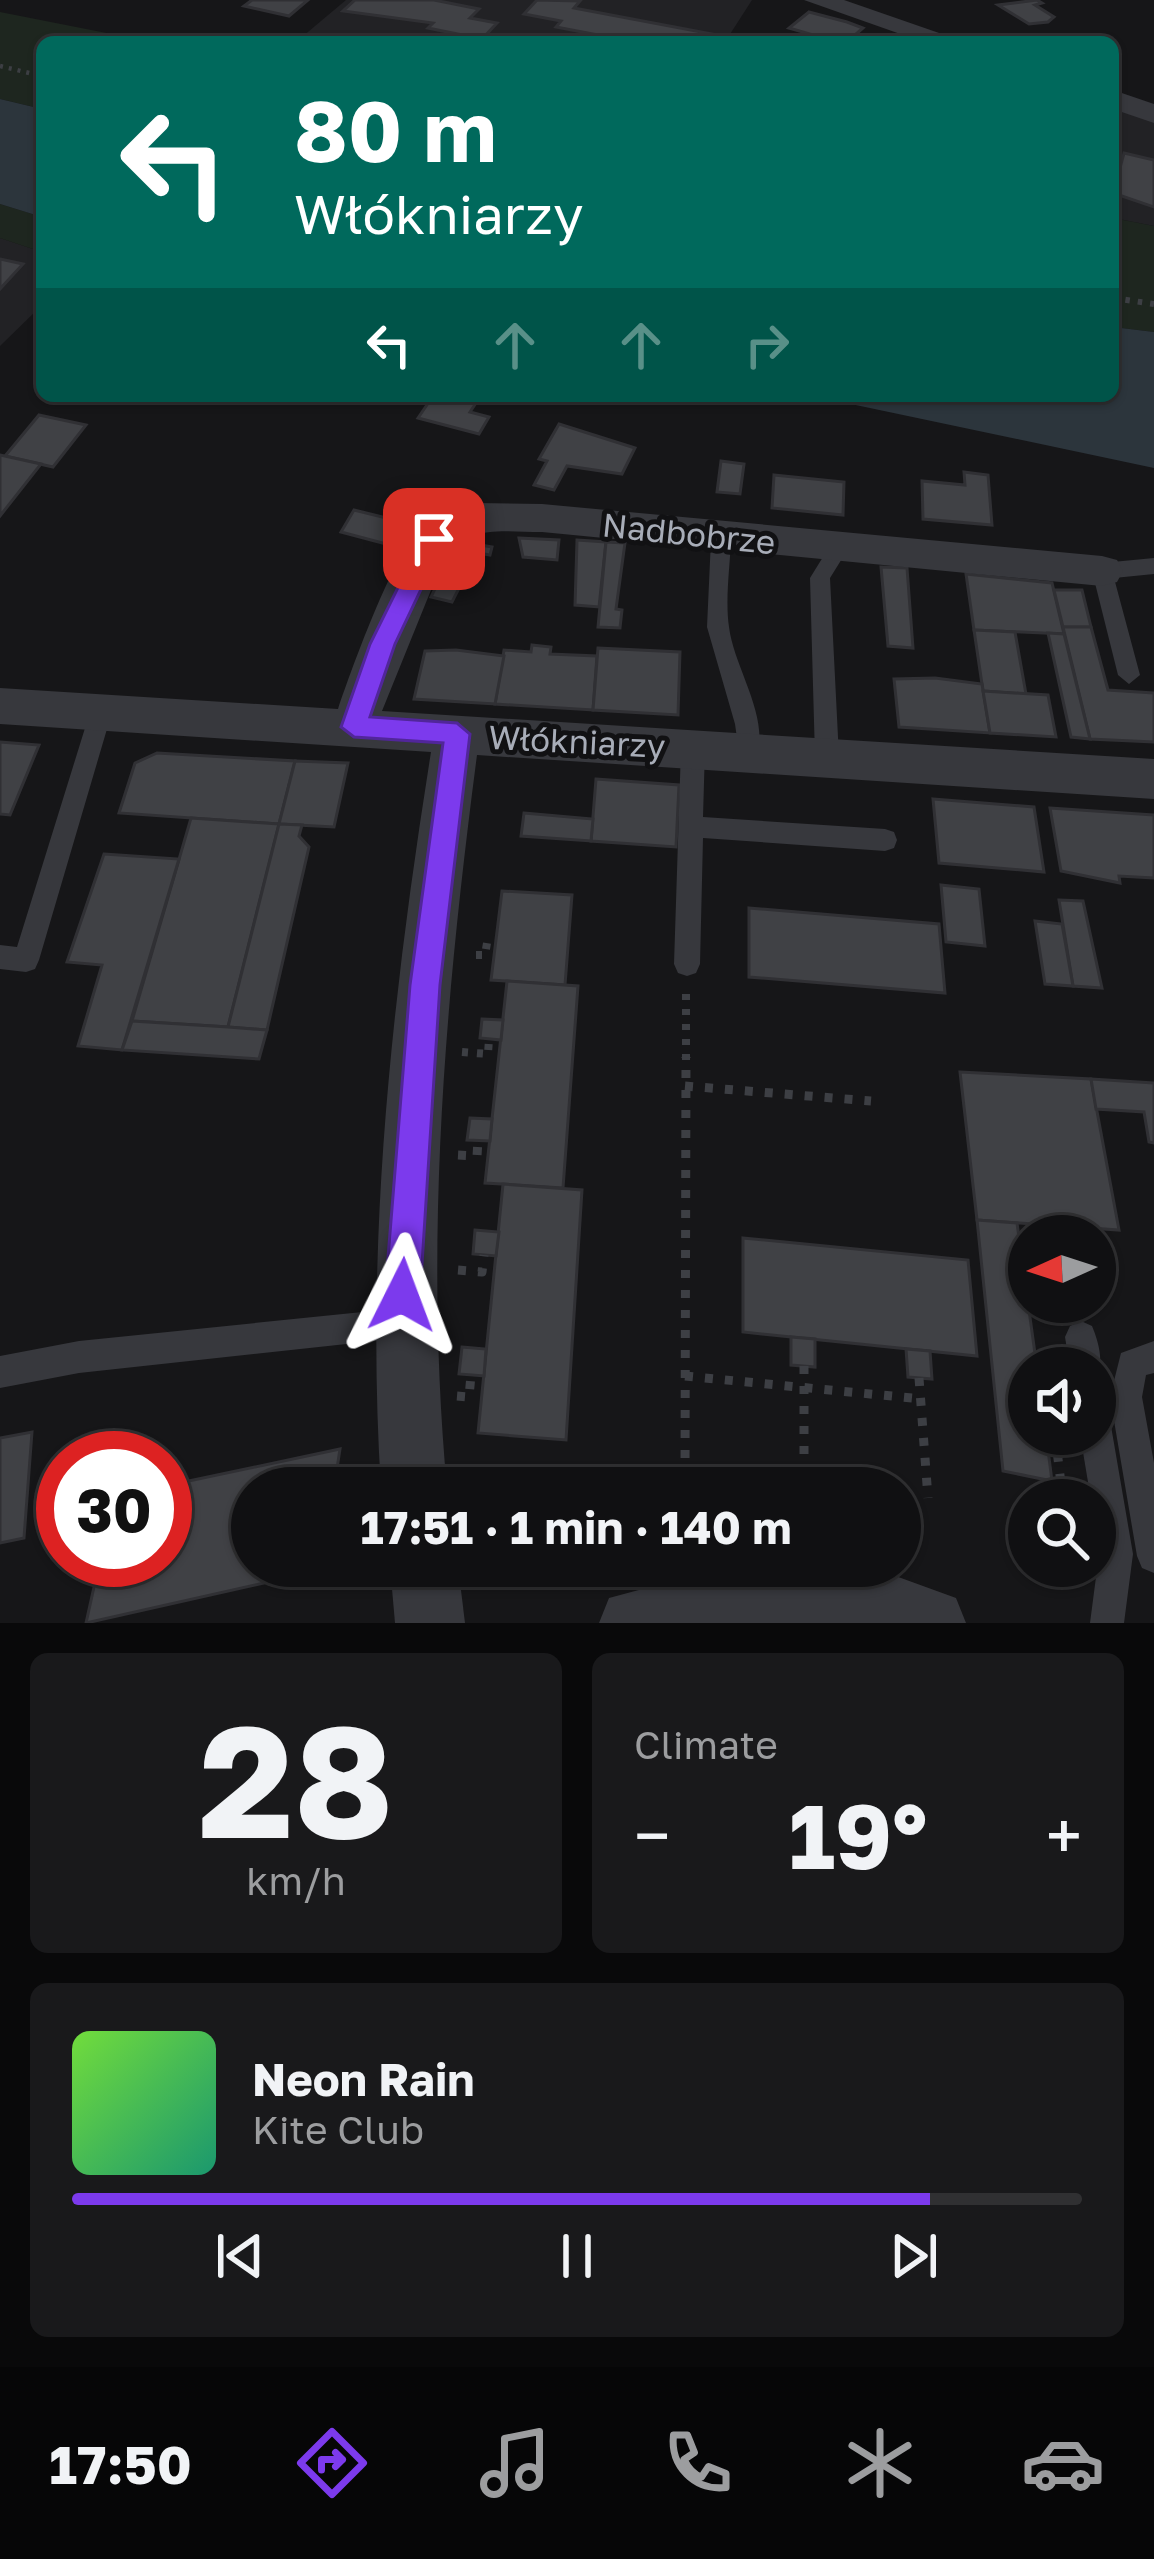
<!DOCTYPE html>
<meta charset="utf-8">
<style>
body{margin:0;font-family:"Golos Text",sans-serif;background:#19191b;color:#f1f3f6;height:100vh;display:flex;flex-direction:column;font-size:45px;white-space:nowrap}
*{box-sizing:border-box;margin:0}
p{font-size:39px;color:#9c9d9f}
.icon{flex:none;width:66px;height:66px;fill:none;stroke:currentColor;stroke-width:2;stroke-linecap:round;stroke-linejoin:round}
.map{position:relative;height:1623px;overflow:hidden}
.panel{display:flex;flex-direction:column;gap:30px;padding:30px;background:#09090a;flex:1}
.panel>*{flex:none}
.guide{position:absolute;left:36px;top:36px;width:1083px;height:366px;border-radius:18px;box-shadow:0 3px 9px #0004,0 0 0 3px #303032;background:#00695c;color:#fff;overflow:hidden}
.needle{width:78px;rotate:267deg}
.buttons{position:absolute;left:1008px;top:1215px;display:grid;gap:24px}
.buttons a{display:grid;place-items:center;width:108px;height:108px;border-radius:50%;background:#101012;box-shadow:0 3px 9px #0004,0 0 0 3px #303032;font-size:60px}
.speed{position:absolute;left:36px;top:1431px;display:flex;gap:24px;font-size:60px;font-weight:700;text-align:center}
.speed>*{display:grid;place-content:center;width:156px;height:156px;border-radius:50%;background:#101012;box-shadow:0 3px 9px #0004,0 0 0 3px #303032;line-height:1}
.speed .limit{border:18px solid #d22;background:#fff;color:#111}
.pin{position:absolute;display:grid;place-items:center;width:102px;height:102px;color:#fff;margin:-51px;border-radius:24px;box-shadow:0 6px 18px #0006}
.me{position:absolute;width:132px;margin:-66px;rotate:3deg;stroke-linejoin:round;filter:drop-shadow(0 0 9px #0008)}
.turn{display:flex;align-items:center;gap:42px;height:252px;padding:0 60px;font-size:54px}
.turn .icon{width:156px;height:156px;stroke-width:2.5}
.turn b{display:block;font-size:84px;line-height:102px}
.lanes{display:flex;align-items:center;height:114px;padding:0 60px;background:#0003;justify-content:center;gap:60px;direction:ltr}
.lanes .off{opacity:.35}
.big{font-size:90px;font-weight:700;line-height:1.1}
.panel .tile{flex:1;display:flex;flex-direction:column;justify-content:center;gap:18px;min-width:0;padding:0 42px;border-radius:18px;background:#19191b}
.panel .dial{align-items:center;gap:0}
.dial b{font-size:156px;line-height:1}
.song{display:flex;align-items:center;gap:36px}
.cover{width:144px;height:144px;border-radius:18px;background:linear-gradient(135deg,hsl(100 70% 55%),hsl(160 70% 35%))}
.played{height:12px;border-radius:6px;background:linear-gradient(90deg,#7c3aed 85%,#303032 85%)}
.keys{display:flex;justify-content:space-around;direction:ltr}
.heat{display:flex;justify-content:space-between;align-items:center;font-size:66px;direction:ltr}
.panel .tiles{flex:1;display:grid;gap:30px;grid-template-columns:1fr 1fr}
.tile:last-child{grid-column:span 2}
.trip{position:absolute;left:231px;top:1467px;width:690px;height:120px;border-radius:60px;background:#101012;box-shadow:0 3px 9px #0004,0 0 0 3px #303032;font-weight:700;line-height:120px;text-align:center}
.menu{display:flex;height:192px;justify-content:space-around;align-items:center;background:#060607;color:#9c9d9f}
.menu .icon{width:84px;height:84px}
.menu .current{color:#7c3aed}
.menu b{font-size:54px;color:#f1f3f6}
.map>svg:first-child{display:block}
.built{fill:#222225}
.green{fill:#1e261f}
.water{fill:#2c353c}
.building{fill:#404145;stroke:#303034;stroke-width:3}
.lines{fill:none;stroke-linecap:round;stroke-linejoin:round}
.path-far3{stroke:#3d3f44;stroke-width:4.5;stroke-dasharray:3 6;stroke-linecap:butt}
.path-far2{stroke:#3d3f44;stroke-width:6;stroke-dasharray:4.5 8;stroke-linecap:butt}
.path-far1{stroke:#3d3f44;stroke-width:8;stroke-dasharray:6 9;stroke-linecap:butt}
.path{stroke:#3d3f44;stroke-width:9;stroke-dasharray:8 12;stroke-linecap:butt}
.lane{fill:#37383d;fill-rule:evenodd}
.street{fill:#37383d;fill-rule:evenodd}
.route{fill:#7c3aed;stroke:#51269a;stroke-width:3}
.labels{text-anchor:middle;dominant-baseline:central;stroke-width:10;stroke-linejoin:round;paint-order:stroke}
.street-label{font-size:33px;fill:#a8adb8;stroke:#111113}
</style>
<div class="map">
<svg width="1154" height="1623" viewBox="0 0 1154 1623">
<rect width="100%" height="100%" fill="#161618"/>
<g class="built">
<polygon points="346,0 752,0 725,42 296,42"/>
<polygon points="1128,104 1154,114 1154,226 1113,218 1113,118"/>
<polygon points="0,238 42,252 42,305 0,346"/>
</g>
<g class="green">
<polygon points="0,12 152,42 42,42 42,109 0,99"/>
<polygon points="0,204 42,217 42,252 0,238"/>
<polygon points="1113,218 1154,226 1154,332 1113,327"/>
</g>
<g class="water">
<polygon points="0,99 42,109 42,217 0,204"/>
<polygon points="1113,327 1154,332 1154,468 813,396 1113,396"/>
</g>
<g class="building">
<polygon points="252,0 308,0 289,16 244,6"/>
<polygon points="355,0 434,0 479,9 470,18 497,23 482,39 428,28 433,23 343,11"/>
<polygon points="537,0 580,1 574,8 728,37 725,42 619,39 556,27 561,21 524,14"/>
<polygon points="1037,0 1042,3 1035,5 1054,17 1048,22 1029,24 998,5"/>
<polygon points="809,12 847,22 863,28 847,42 806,39 810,34 789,28"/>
<polygon points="1124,153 1154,160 1154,207 1113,193"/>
<polygon points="0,259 23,264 0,289"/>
<polygon points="433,396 480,397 470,412 489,417 479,434 418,418"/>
<polygon points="39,415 86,425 53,467 5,456"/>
<polygon points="559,424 635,448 622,474 567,466 554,490 534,485 547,461 539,459"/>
<polygon points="0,455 41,464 0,516"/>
<polygon points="721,461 744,464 740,494 717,492"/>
<polygon points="964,472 988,475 992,525 923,519 922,481 965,485"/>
<polygon points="774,475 844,482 843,515 772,508"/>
<polygon points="354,510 423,527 404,559 385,554 390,545 341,532"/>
<polygon points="519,538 559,540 557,560 523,557"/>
<polygon points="577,540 606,542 599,607 575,605"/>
<polygon points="458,541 492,547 490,555 477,553 452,602 431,597"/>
<polygon points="606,542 625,543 616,609 622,610 620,628 598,627"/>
<polygon points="881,567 907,568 913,648 888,646"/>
<polygon points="966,574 1052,583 1064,634 974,630"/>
<polygon points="1054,590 1082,590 1091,627 1063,627"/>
<polygon points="1063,627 1091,627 1108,690 1154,693 1154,742 1090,739"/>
<polygon points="974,630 1015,632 1026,694 983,691"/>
<polygon points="1048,633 1064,634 1090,739 1071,737"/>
<polygon points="532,645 551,647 550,654 597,656 593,710 495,704 504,650 531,652"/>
<polygon points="598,648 680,652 678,715 593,710"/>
<polygon points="456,650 504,656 495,704 414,699 425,651"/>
<polygon points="935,678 982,684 990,733 899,727 894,679"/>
<polygon points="983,691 1048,695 1056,737 990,733"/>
<polygon points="0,742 39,745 10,815 0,814"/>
<polygon points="157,753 295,761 279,824 119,813 135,763"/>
<polygon points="295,761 348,763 334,827 279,824"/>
<polygon points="596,779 679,785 676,847 591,841"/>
<polygon points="933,799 1034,807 1044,872 939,863"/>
<polygon points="1050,808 1154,815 1154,878 1119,876 1120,883 1061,871"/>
<polygon points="524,813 593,819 591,841 521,836"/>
<polygon points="191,818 279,824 228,1027 132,1021"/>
<polygon points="279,824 302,825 299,836 309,847 267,1030 228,1027"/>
<polygon points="104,854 179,859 122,1050 78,1046 102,965 67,962"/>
<polygon points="941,885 979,889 985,946 946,942"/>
<polygon points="502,891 572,895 565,985 491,980"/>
<polygon points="1059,900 1083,901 1102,988 1073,986"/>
<polygon points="749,908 939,924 945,993 749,977"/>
<polygon points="1035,921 1062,924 1073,986 1045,984"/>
<polygon points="507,981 578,986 563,1188 485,1183"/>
<polygon points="482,1019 503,1020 501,1040 480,1038"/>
<polygon points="132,1021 228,1027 267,1030 259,1059 122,1050"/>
<polygon points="960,1072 1091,1079 1119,1230 977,1220"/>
<polygon points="1091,1079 1154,1083 1154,1143 1149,1142 1144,1112 1096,1109"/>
<polygon points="470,1118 492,1119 490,1141 467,1140"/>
<polygon points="503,1184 582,1190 566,1440 478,1433"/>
<polygon points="977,1220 1017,1223 1037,1368 1029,1368 1029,1434 1046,1434 1052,1481 1003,1471"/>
<polygon points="475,1230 499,1232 496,1256 473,1254"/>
<polygon points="743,1238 968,1260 977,1356 743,1332"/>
<polygon points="791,1337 815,1339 815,1367 791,1365"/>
<polygon points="462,1347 486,1349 484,1376 459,1374"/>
<polygon points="906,1349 930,1351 932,1379 908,1377"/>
<polygon points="32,1432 24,1538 0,1543 0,1438"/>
<polygon points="340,1449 334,1488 252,1488 252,1566 323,1566 322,1570 86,1623 100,1560 165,1560 165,1486"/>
</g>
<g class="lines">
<polyline class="path-far3" points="0,66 42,76"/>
<polyline class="path-far2" points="1113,298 1154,304"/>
<g class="path-far1">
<polyline points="476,955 485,955 487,943"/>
<polyline points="462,1052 488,1054 489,1039"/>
<polyline points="686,1060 686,994"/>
</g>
<g class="path">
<polyline points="685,1086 871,1101"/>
<polyline points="458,1155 477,1156 478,1140"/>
<polyline points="458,1270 482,1272 484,1255"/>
<polyline points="804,1366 804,1478"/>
<polyline points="685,1376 922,1399"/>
<polyline points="919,1378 928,1498"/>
<polyline points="457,1396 469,1397 471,1375"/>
<polyline points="1055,1434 1063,1500"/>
<polyline points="685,1478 686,1057"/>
</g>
<g class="lane">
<path d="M721,532L731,539C730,567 725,599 729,627C734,668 771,718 756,759H740L735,724L707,627L711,539Z"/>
<polygon points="838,542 848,549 830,578 839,757 835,764 819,764 815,757 810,578 831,544"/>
<polygon points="1154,558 1154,574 1114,578 1140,675 1129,684 1118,675 1092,571 1102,563"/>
<polygon points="101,703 112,712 39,960 35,969 26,972 0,969 0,945 17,947 90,712"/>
<polygon points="693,738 701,741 705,748 703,817 885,829 894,832 897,840 894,848 885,851 703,838 700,964 696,973 687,976 678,973 674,964 681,748 685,741"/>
<polygon points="402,1308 413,1312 417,1323 413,1334 402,1338 79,1373 0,1388 0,1356 79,1341"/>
<path d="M1081,1321L1092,1326C1099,1343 1105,1365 1095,1380V1368H1070L1065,1337L1070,1326Z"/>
<polygon points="1154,1341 1154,1373 1146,1375 1142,1397 1154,1463 1154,1573 1142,1568 1137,1556 1110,1397 1121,1353"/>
<polygon points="1095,1410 1106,1415 1111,1426 1133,1554 1124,1623 1090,1623 1099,1554 1095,1500 1091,1500 1080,1434 1095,1434"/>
</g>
<g class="street">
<polygon points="804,0 844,0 965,42 923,42"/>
<polygon points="1113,90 1154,104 1154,123 1113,109"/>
<path d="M475,503L542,504L1102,556L1117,560L1123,571L1117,582L1102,586L542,532C503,532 468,524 444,558L382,711L1154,759V799L477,755C445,1000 424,1241 447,1488H381C365,1240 392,997 431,752L0,724V688L338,709C352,668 397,541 429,518C441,510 461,507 475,503Z"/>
<polygon points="390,1566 458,1566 465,1623 395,1623"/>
<polygon points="728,1566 868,1566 956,1598 966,1623 599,1623 609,1598"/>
</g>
</g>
<polygon class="route" points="434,531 445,539 395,644 370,717 457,723 470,734 440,985 420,1295 415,1307 402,1312 390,1307 385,1295 410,985 443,743 354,737 341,727 370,644 422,539"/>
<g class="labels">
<g class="street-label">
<text transform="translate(689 533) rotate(6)">Nadbobrze</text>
<text transform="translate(577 741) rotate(3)">Włókniarzy</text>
</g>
</g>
</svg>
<div class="buttons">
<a><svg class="needle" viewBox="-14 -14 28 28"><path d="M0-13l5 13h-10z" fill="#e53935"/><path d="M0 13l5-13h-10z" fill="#9c9d9f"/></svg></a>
<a><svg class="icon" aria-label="sound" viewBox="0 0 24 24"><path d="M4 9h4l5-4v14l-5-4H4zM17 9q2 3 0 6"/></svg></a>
<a><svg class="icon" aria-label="search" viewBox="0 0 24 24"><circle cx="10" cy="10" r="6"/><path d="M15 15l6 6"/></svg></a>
</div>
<div class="speed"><div class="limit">30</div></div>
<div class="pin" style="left:434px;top:539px;background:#d93025"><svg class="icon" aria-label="arrive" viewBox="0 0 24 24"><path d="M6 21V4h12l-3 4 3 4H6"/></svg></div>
<svg class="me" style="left:402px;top:1295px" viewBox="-20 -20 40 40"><path d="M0-17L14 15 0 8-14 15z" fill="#7c3aed" stroke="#fff" stroke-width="4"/></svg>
<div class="trip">17:51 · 1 min · 140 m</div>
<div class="guide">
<div class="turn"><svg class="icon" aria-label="left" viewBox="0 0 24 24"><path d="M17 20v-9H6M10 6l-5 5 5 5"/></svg><div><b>80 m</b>Włókniarzy</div></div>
<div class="lanes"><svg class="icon" aria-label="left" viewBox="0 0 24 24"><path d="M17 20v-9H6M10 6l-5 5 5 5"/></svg><svg class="icon off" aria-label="ahead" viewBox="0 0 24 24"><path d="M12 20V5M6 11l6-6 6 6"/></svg><svg class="icon off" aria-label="ahead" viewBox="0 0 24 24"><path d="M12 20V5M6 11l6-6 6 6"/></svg><svg class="icon off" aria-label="right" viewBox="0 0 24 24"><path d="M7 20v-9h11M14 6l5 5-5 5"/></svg></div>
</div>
</div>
<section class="panel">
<div class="tiles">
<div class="tile dial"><b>28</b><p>km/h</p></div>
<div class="tile"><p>Climate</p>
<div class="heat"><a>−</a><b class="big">19°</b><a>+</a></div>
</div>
<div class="tile">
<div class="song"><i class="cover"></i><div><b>Neon Rain</b><p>Kite Club</p></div></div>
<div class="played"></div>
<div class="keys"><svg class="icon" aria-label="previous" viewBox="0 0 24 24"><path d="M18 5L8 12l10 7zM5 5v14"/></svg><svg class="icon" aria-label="pause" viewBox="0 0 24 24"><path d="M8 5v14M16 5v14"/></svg><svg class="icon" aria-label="next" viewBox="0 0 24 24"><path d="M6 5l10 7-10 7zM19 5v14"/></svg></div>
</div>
</div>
</section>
<nav class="menu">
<b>17:50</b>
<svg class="icon current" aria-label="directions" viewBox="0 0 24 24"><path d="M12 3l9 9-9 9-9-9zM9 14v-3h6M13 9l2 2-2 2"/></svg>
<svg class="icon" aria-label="music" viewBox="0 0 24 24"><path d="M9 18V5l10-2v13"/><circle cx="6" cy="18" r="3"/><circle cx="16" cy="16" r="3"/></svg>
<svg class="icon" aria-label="phone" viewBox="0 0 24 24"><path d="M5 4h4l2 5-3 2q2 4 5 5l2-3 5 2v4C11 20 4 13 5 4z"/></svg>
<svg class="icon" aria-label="climate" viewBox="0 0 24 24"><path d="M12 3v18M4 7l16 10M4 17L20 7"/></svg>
<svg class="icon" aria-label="car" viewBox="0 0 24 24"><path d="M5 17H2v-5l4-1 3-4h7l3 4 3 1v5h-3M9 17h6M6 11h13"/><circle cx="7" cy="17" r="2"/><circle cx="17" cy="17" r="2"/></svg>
</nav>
